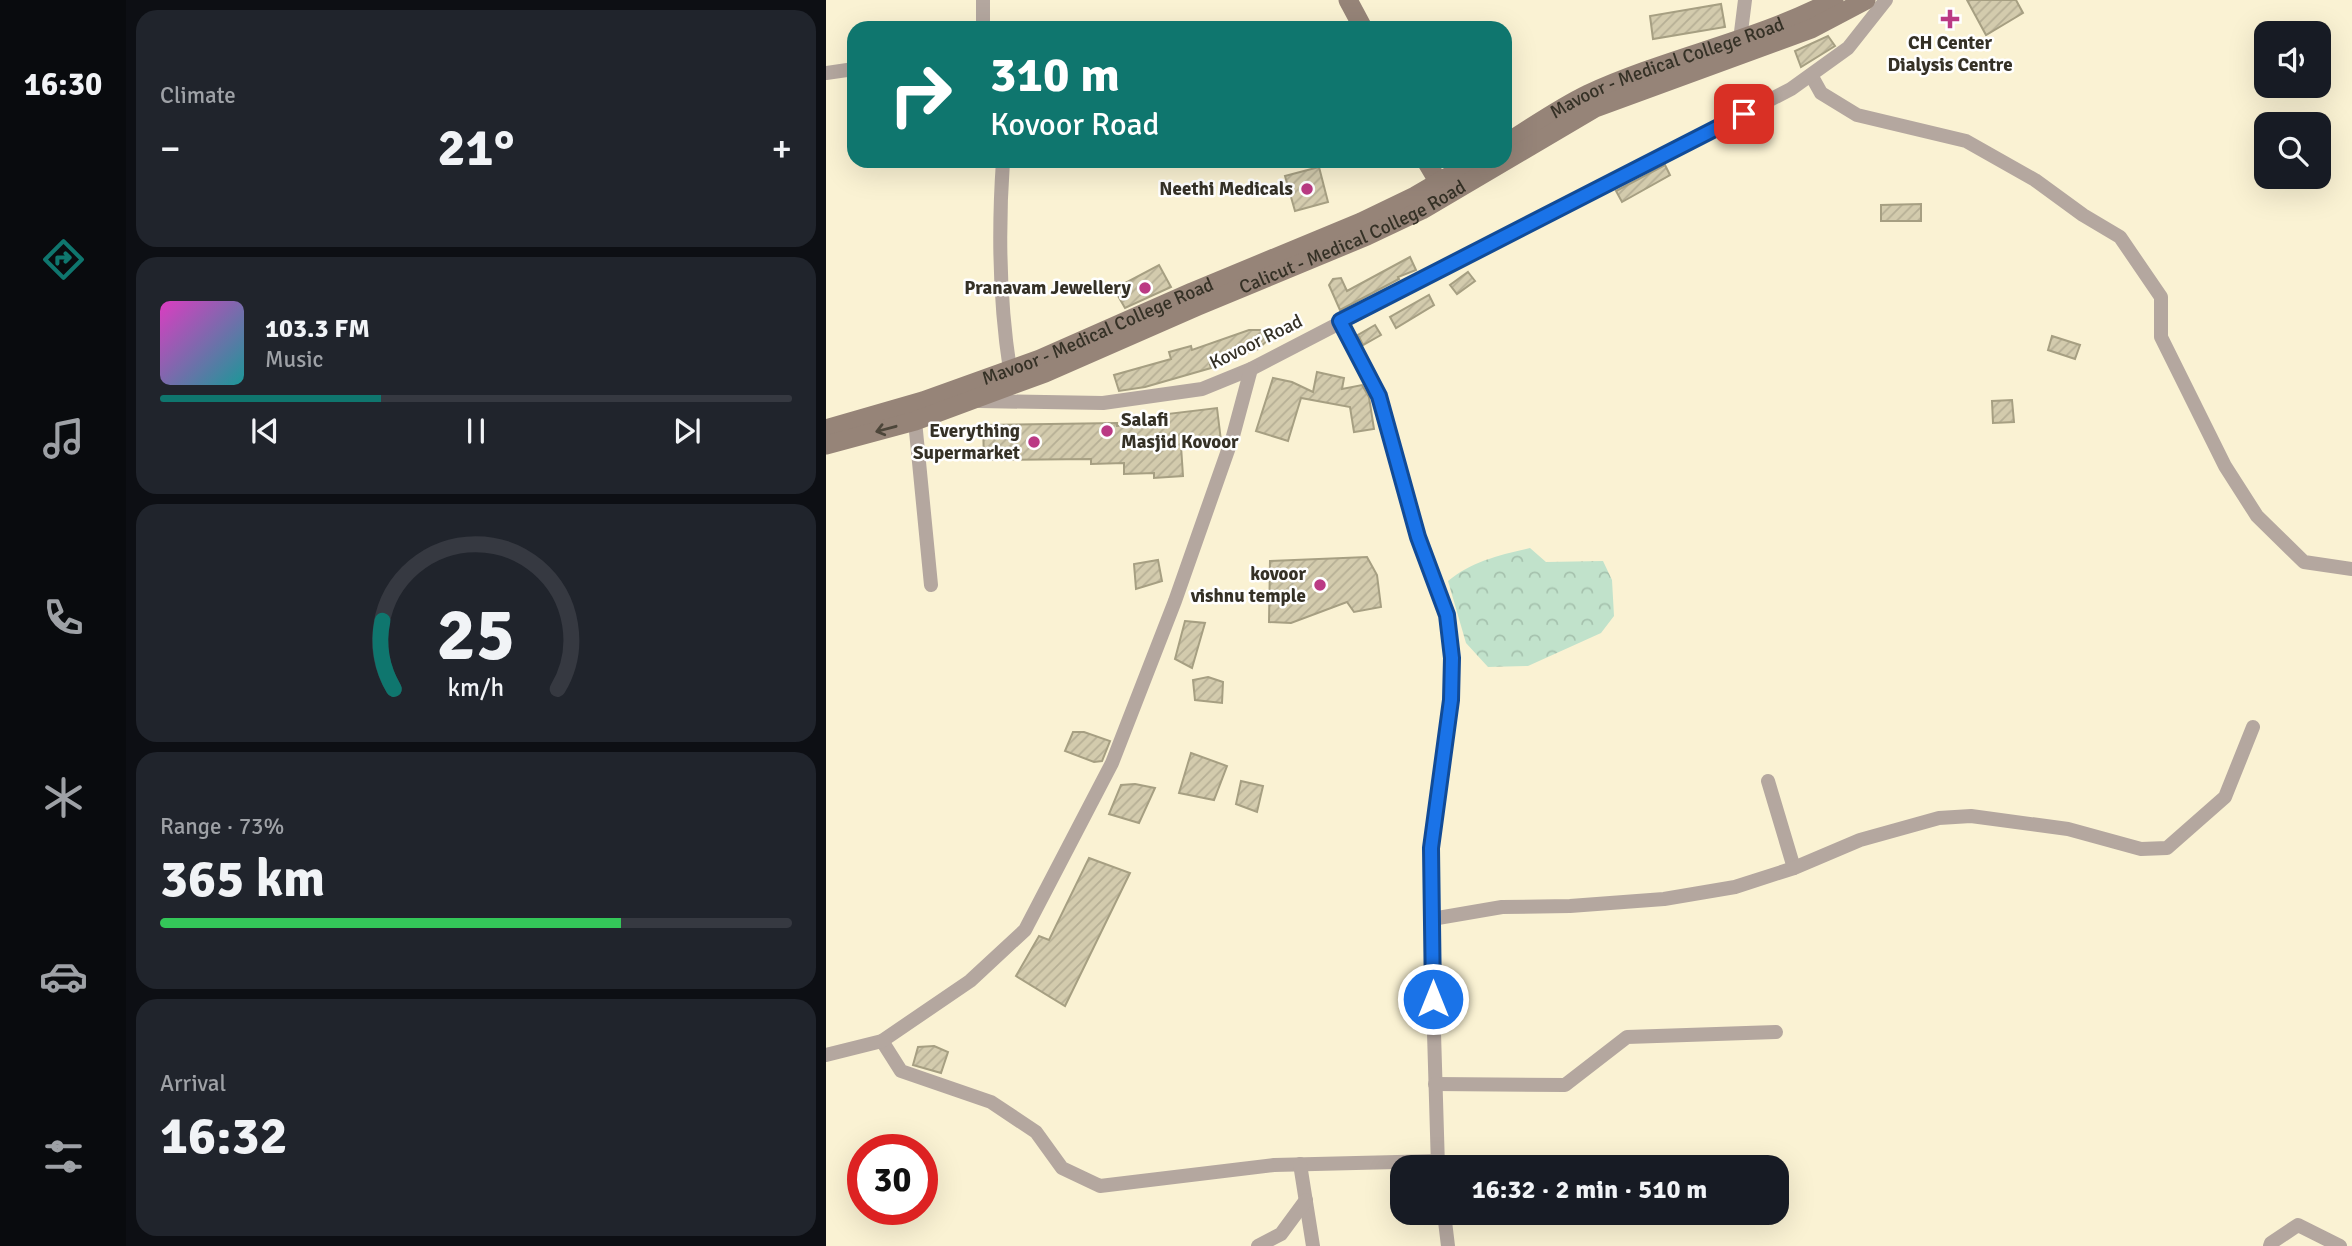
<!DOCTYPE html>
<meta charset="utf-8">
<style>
body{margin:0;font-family:Signika,sans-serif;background:#20242c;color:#f1f3f6;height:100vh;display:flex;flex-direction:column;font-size:26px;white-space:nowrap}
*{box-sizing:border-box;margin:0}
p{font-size:23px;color:#9ea1a6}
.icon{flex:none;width:38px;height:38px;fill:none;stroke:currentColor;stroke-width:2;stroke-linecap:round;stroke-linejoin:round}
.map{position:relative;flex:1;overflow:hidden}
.panel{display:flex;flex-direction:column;gap:10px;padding:10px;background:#0d0f14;width:700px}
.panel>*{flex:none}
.guide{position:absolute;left:21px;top:21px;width:665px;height:147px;border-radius:21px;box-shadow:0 7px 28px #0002;background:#0f766e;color:#fff;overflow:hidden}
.tools{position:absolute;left:1428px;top:21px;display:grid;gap:14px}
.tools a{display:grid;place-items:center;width:77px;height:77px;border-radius:14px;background:#171b24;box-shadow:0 7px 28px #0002;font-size:35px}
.speed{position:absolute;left:21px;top:1134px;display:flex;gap:14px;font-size:35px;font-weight:700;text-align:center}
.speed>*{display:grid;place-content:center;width:91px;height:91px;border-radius:50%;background:#171b24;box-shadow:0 7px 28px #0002;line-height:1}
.speed .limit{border:10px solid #d22;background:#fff;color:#111}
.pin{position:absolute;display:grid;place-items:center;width:60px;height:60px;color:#fff;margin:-30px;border-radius:14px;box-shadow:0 4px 10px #0006}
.me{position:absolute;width:77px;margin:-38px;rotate:0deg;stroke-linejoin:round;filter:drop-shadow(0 0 5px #0008)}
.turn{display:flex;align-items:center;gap:24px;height:147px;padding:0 28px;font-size:32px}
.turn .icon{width:91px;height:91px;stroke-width:2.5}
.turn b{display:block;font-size:49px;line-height:60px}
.big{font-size:52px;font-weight:700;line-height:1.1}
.panel .widget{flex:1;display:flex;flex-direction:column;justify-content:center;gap:10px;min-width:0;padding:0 24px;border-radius:21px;background:#20242c}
.panel .dial{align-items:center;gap:0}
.dial svg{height:182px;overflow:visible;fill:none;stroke:#363941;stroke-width:7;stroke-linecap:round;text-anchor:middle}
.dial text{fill:#f1f3f6;stroke:none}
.song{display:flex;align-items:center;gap:21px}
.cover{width:84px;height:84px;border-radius:10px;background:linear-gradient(135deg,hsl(310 70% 55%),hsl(180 70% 35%))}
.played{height:7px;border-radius:4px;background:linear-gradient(90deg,#0f766e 35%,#363941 35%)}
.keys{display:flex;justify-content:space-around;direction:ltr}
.heat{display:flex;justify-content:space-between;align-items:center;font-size:38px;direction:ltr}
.charge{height:10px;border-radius:5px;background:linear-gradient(90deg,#34c759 73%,#363941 0)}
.trip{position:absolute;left:564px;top:1155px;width:399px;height:70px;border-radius:21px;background:#171b24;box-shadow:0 7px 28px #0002;font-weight:700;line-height:70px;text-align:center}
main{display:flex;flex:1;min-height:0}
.tab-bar{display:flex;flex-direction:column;width:126px;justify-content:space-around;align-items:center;background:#090b0e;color:#9ea1a6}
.tab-bar .icon{width:49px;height:49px}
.tab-bar .on{color:#0f766e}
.tab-bar b{font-size:32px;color:#f1f3f6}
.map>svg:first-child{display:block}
.park{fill:url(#park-crowns)}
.building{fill:url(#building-hatch);stroke:#a69f82;stroke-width:2}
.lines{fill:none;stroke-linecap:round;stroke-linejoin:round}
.street{stroke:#b4a79f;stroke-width:14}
.secondary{stroke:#968478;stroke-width:19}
.oneway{stroke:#4d463a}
.route-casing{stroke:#114b97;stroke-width:18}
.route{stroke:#1a73e8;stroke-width:12}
.poi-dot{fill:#bb3a84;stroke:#fff;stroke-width:2.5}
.labels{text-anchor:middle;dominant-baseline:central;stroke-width:5;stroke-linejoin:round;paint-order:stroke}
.poi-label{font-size:19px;font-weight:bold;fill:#353126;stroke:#fff;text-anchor:end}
.street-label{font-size:19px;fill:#353126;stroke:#fff}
</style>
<main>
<nav class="tab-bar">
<b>16:30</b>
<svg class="icon on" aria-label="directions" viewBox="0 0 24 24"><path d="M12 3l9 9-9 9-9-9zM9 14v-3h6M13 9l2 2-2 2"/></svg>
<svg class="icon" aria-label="music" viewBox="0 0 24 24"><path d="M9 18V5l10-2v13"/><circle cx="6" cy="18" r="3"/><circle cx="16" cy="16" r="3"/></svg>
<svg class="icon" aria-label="phone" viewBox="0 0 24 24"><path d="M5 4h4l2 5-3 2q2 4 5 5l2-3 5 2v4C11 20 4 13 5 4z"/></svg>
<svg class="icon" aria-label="climate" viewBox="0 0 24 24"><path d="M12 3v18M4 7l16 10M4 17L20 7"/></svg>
<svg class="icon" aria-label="car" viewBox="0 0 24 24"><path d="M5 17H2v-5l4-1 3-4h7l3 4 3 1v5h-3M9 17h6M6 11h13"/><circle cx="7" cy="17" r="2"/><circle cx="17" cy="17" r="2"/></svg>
<svg class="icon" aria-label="filters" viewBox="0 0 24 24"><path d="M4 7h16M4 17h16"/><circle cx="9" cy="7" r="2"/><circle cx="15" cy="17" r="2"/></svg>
</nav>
<section class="panel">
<div class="widget"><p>Climate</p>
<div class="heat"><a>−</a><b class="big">21°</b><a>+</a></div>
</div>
<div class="widget">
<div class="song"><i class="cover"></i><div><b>103.3 FM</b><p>Music</p></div></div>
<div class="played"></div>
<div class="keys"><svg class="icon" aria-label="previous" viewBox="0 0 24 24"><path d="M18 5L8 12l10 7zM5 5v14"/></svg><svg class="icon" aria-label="pause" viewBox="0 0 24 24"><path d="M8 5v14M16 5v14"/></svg><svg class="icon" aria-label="next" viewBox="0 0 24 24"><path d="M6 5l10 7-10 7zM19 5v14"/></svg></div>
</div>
<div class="widget dial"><svg viewBox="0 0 100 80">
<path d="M14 69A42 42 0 1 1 86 69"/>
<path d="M14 69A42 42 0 0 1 9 39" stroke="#0f766e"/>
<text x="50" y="56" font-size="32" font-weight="700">25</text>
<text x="50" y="72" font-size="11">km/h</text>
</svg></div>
<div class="widget"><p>Range · 73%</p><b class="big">365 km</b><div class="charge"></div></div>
<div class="widget"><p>Arrival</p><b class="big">16:32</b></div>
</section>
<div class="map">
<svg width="1526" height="1246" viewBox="0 0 1526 1246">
<defs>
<pattern id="park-crowns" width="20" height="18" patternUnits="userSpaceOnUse" patternTransform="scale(1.75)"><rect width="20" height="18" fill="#c1e2cb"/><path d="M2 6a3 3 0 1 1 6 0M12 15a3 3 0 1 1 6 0" fill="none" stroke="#a6c2ae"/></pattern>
<pattern id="building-hatch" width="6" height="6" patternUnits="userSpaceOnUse" patternTransform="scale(1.75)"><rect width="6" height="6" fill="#d3cbad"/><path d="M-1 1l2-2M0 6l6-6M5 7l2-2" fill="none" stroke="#b6af95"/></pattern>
</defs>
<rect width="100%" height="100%" fill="#faf2d3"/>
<path class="park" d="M704,548L720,562L777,561L786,580L788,616L775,633L702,666L662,667L640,643L622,581C646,561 674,555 704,548Z"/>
<g class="building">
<polygon points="1141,0 1190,0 1197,13 1160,35"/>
<polygon points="895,4 899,27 827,39 824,16"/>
<polygon points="1002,36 1009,46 975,67 969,51"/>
<polygon points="839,165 844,175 796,202 790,191"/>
<polygon points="493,167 502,202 469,211 459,176"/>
<polygon points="1095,204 1095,221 1055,221 1055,205"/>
<polygon points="584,257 590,270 572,277 573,279 514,310 503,285 507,279 515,278 521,291"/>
<polygon points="333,265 345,287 299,308 288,289"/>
<polygon points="642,272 649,281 631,294 624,285"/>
<polygon points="603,295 608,305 570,328 564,317"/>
<polygon points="549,325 555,335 537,345 532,335"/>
<polygon points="423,330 441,330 444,338 432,349 384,365 385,368 319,387 293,391 288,375 345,359 343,352 365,346 366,350"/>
<polygon points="1226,336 1254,345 1249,359 1222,350"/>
<polygon points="491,372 518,378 516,389 536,385 543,397 548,429 528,432 524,407 475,398 462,441 430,431 447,378 466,382 487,392"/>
<polygon points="1186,400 1188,422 1167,423 1166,401"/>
<polygon points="391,408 395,441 355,446 357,476 328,478 328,473 298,474 298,463 265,464 265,459 158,460 157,425 291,423 291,426 325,424 324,422 342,421 341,414"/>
<polygon points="541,557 551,575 555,607 528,612 521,602 465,623 443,622 444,561"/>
<polygon points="332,560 336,581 310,589 308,564"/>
<polygon points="359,621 379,623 366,668 349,659"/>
<polygon points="382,677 397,682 396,703 369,700 367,680"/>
<polygon points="247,732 258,732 284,741 276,761 268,762 239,751"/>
<polygon points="365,753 401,766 388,800 353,793"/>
<polygon points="415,781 437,786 431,812 410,804"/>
<polygon points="309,784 329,788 313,823 283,814 295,785"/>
<polygon points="263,858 304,873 239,1006 190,976 213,936 223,940"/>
<polygon points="108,1046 122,1052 115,1073 87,1065 92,1047"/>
</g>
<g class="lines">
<g class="street">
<polyline points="157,28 157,0"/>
<polyline points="914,40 919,0"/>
<polyline points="0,73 28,69"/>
<polyline points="985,75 995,93 1031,115 1140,141 1209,180 1257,215 1294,237 1335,297 1335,337 1399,466 1431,516 1478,562 1526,569"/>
<path d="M177,161C172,232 173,299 184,370"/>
<polyline points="514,321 553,396 592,537 621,615 626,658 625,700 605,848 607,999 612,1167"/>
<polyline points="153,401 277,403 376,389 425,369 965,89 1022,48 1060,0"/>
<polyline points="89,421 105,585"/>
<polyline points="942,781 968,868"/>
<polyline points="606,919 676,907 744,906 838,899 909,887 968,868 1034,840 1113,818 1145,816 1242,829 1315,849 1341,848 1399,797 1427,727"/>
<polyline points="56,1041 75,1071 165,1102 210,1132 236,1168 274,1186 448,1165 612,1161"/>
<polyline points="0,1055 56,1041 144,981 199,930 286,763 349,601 407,436 425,369"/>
<polyline points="609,1084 739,1085 801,1037 950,1032"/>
<polyline points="474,1164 487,1246"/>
<polyline points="618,1213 622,1246"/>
<polyline points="432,1246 455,1234 480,1200"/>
<polyline points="1444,1246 1445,1243 1472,1225 1514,1246"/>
</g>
<g class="secondary">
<polyline points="522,0 537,28"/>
<path id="s1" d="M679,144C706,127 733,108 762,94C842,57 930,41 1008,0"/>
<polyline points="600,161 619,193"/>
<path id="s2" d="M0,429L97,401L214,359L366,292L535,222L589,196L649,161"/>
<path id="s3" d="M0,445L89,421L219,373L372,306L541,236L596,210L769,108L985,29L1040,0"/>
</g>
</g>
<defs><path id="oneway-shaft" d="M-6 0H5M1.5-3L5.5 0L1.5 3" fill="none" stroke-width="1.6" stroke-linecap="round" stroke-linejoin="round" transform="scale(1.75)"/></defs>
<use class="oneway" href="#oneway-shaft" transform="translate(60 429) rotate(165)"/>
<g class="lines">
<g class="route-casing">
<polyline id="route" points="607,999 605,848 625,700 626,658 621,615 592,537 553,396 514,321 918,114"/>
</g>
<use href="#route" class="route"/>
</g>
<g class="poi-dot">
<path d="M1120.5 8.5h7v7h7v7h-7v7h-7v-7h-7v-7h7z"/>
<circle cx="481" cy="189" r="7"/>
<circle cx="319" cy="288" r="7"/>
<circle cx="281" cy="431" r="7"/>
<circle cx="208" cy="442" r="7"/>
<circle cx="494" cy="585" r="7"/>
</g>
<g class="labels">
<g class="poi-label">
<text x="1124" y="43" text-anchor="middle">CH Center<tspan x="1124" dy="22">Dialysis Centre</tspan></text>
<text x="467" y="189">Neethi Medicals</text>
<text x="305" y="288">Pranavam Jewellery</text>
<text x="295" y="420" text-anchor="start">Salafi<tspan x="295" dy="22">Masjid Kovoor</tspan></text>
<text x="194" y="431">Everything<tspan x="194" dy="22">Supermarket</tspan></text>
<text x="480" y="574">kovoor<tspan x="480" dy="22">vishnu temple</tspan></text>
</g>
<g class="street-label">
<text stroke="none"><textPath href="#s1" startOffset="180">Mavoor - Medical College Road</textPath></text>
<text stroke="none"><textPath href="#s3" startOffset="567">Calicut - Medical College Road</textPath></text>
<text stroke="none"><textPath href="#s2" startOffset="289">Mavoor - Medical College Road</textPath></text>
<text transform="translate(430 342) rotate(-26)">Kovoor Road</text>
</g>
</g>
</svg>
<div class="tools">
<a><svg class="icon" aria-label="sound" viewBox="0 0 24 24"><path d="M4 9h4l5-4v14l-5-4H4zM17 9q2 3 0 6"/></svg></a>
<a><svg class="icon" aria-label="search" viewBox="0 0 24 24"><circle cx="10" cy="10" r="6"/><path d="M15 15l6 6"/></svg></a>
</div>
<div class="speed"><div class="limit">30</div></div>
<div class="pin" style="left:918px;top:114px;background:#d93025"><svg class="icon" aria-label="arrive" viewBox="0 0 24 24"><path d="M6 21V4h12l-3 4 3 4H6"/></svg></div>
<svg class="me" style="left:607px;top:999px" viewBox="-20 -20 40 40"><circle r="17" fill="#1a73e8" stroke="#fff" stroke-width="3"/><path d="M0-11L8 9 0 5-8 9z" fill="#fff"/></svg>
<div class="trip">16:32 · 2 min · 510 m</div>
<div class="guide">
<div class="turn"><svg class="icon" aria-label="right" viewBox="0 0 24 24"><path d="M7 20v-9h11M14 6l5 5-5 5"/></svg><div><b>310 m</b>Kovoor Road</div></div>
</div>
</div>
</main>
